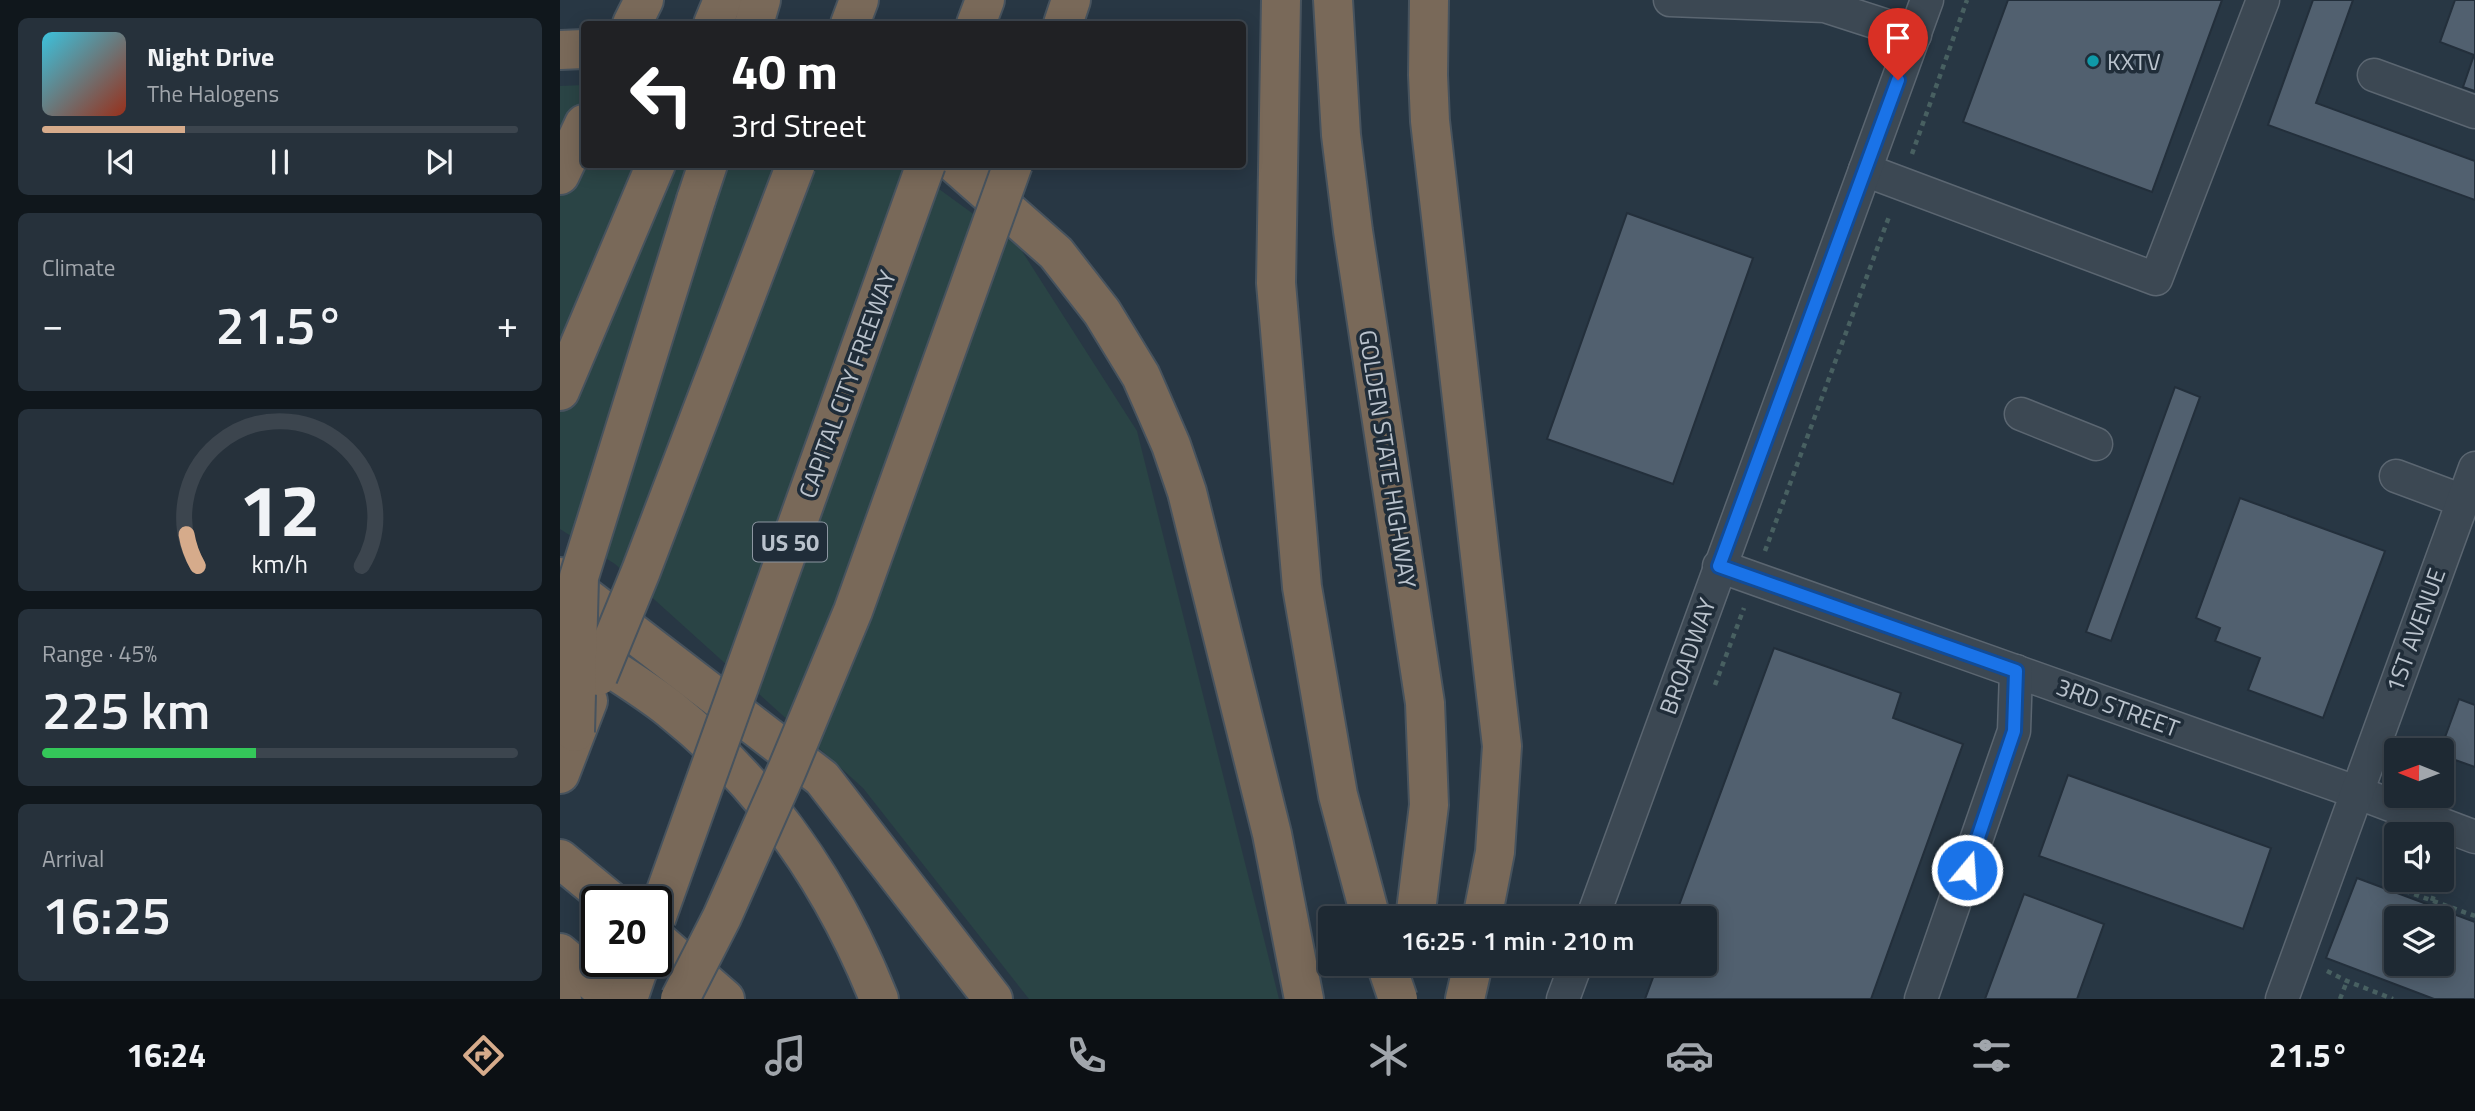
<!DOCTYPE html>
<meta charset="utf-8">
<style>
body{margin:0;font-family:"Titillium Web",sans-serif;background:#26313b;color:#f1f3f6;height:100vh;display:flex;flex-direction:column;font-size:26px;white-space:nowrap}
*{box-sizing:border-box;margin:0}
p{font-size:23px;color:#a1a6ac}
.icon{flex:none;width:38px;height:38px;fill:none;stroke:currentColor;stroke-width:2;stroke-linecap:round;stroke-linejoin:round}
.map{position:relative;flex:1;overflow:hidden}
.side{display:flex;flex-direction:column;gap:18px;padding:18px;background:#10171c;width:560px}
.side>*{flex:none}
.top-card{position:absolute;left:21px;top:21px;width:665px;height:147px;border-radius:7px;box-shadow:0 4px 18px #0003,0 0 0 2px #3c454e;background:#202124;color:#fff;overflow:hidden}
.needle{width:46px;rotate:271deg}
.buttons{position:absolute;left:1824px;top:738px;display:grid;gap:14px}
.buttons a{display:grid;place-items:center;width:70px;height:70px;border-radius:7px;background:#1e2933;box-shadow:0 4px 18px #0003,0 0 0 2px #3c454e;font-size:35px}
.speed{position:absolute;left:21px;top:886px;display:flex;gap:14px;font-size:35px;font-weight:700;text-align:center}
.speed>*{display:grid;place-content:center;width:91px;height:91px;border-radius:50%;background:#1e2933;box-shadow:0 4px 18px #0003,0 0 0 2px #3c454e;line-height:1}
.speed .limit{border:4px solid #111;border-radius:10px;background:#fff;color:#111}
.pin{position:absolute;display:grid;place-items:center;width:60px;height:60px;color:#fff;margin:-72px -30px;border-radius:50% 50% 50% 0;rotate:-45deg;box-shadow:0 0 7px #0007}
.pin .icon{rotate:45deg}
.me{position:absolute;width:77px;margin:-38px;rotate:18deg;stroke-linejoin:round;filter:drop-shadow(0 0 5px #0008)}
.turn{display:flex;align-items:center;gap:24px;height:147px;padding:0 35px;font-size:32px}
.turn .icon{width:91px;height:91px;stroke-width:2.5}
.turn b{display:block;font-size:49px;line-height:60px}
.big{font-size:52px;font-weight:600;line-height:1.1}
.side .card{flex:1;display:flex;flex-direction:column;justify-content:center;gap:10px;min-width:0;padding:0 24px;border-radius:10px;background:#26313b}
.side .dial{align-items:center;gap:0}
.dial svg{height:182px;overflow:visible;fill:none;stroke:#3c454e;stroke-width:7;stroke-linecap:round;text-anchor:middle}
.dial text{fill:#f1f3f6;stroke:none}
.song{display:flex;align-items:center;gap:21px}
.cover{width:84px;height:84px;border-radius:10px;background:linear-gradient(135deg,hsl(190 70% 55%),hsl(10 70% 35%))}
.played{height:7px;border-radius:4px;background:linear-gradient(90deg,#d6ab8b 30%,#3c454e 30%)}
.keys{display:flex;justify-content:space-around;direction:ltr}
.heat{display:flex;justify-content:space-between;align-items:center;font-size:38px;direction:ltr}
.charge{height:10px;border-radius:5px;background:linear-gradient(90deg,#34c759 45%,#3c454e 0)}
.trip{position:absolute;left:758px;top:906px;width:399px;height:70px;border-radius:7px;background:#1e2933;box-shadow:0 4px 18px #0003,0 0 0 2px #3c454e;font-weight:600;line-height:70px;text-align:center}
.dock{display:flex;height:112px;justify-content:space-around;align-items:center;background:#0c1014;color:#a1a6ac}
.dock .icon{width:49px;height:49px}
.dock .selected{color:#d6ab8b}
.dock b{font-size:32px;color:#f1f3f6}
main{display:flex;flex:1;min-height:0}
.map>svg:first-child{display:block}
.green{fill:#2a4445}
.building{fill:#51606f;stroke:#232f3b;stroke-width:2;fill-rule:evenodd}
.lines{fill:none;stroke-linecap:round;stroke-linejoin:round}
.minor-casing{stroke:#5b6671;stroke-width:35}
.highway-casing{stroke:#47535e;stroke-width:42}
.path{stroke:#486061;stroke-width:4.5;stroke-dasharray:5 5;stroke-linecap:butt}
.minor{stroke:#3c4853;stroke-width:32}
.highway{stroke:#796959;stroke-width:38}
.highway-bridge-casing{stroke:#47535e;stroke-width:42;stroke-linecap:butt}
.highway-bridge{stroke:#796959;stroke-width:38}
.route-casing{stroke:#114b97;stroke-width:18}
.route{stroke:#1a73e8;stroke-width:12}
.culture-dot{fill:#0f9aa8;stroke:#202d39;stroke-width:2.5}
.labels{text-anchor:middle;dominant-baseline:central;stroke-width:7;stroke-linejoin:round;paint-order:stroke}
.shield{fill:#202d39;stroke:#8c96a1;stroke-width:2}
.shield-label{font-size:23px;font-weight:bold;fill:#bac3cd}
.poi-label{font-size:24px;fill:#bac3cd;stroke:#202d39;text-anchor:start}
.street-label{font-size:24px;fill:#bac3cd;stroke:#202d39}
</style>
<main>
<section class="side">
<div class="card">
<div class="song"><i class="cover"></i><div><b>Night Drive</b><p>The Halogens</p></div></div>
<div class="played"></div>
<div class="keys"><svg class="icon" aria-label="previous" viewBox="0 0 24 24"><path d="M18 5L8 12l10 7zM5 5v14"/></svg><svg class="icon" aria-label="pause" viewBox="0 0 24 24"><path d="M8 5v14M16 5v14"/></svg><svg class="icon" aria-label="next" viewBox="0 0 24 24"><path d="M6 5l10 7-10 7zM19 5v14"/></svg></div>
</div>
<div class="card"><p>Climate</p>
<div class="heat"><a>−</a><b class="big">21.5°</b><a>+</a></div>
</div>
<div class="card dial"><svg viewBox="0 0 100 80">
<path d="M14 69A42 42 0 1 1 86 69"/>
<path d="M14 69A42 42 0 0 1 9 55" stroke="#d6ab8b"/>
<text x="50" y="56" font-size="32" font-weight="700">12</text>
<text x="50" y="72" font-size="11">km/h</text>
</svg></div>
<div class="card"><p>Range · 45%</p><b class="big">225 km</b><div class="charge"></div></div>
<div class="card"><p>Arrival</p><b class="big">16:25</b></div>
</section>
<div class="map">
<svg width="1915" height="999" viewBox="0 0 1915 999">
<rect width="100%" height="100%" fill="#283744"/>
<polygon class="green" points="24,85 24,164 346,165 460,248 577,431 719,999 469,999 303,788 55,564 0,529 0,86"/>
<g class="building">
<polygon points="1448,0 1662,0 1592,192 1403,122"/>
<polygon points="1753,0 1793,0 1756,103 1915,161 1915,200 1708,125"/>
<polygon points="1895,0 1915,0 1915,91 1903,87 1914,55 1880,42"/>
<polygon points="1067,213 1193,258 1113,484 987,439"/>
<polygon points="1615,387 1640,397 1551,641 1526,632"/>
<polygon points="1680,498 1825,551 1763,718 1688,690 1700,658 1655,641 1660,628 1636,618"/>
<polygon points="1214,648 1341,693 1333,718 1403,744 1311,999 1085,999 1098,964 1144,964 1144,919 1114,919"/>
<polygon points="1899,699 1915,705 1915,767 1881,755 1880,751"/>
<polygon points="1508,775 1711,848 1683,929 1479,856"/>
<path d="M1797,878L1915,922V999H1874L1766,958ZM1836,919H1881V964H1836Z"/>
<polygon points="1464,894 1544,924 1517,999 1425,999"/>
</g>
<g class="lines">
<g class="minor-casing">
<g id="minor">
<polyline points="1110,0 1265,6 1355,35"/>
<polyline points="1814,75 1915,112"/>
<polyline points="1305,170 1596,279 1703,0"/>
<polyline points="1461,414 1536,444"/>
<polyline points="1836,476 1903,501"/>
<polyline points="1159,566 1796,792 1915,837"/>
<polyline points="1032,919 1367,0"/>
<polyline points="1003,999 1016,964"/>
<polyline points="1361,999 1454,731 1456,671"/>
<polyline points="1722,999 1915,468"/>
</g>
</g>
<g class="highway-casing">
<g id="highway">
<polyline points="721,0 716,283 742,587 778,795 811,919"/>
<polyline points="773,0 781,135 793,231 865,703 869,805 855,919"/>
<polyline points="869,0 868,75 870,121 942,746 935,852 922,919"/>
<polyline points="72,24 84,0"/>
<polyline points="153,24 163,0"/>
<polyline points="194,24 201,0"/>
<polyline points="290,24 299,0"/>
<polyline points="416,24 425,0"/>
<polyline points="503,24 511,0"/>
<polyline points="0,50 24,49"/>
<polyline points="395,164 496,253 542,312 581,376 611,445 627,492 712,834 744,999"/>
<polyline points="0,175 24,124"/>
<polyline points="136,200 148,164"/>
<polyline points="0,391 96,164"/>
<polyline points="0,577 262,778 433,999"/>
<path d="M17,646C48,667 81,686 110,709C205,785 274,886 319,999"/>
<polyline points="0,774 28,701"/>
<polyline points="0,859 51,901"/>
<polyline points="96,939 165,999"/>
<polyline points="0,953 53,999"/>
<polyline points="0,997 2,999"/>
<polyline points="68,999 81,961"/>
<polyline points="905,999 913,964"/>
</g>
</g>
<g class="path">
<polyline points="1352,154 1407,0"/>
<polyline points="1205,551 1330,214"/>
<polyline points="1155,685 1184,608"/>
<polyline points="1826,884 1915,916"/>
<polyline points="1872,901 1879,880"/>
<polyline points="1767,971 1787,981 1833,999"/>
<polyline points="1780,999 1787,981"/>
</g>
<use href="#minor" class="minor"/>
<use href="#highway" class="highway"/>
<g class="highway-bridge-casing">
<g id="highway-bridge">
<polyline points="38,676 81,571 236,164"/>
<polyline points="15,732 19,577 136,200"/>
<polyline points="96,919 366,164"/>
<polyline points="826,964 838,999"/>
<polyline points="120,999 162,917 227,770 293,611 453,164"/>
</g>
</g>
<use href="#highway-bridge" class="highway-bridge"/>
</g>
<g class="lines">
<g class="route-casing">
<polyline id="route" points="1338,80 1159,566 1456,671 1454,731 1407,870"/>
</g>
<use href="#route" class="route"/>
</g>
<circle class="culture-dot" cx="1533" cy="61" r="7"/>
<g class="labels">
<rect class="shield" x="193" y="522.5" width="74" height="39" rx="5"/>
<g class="shield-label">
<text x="230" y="542">US 50</text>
</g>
<g class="poi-label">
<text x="1547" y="61">KXTV</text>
</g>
<g class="street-label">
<text transform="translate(287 384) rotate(-70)">CAPITAL CITY FREEWAY</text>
<text transform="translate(828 459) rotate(81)">GOLDEN STATE HIGHWAY</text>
<text transform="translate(1855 630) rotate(-70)">1ST AVENUE</text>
<text transform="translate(1127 656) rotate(-70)">BROADWAY</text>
<text transform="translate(1558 707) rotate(20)">3RD STREET</text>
</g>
</g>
</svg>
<div class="buttons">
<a><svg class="needle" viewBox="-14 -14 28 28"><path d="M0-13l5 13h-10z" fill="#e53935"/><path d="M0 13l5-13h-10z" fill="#a1a6ac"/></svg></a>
<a><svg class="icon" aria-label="sound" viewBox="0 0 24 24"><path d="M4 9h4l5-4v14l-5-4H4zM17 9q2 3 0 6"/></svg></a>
<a><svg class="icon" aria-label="layers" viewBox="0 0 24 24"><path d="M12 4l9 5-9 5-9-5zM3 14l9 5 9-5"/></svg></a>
</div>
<div class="speed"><div class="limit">20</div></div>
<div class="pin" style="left:1338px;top:80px;background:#d93025"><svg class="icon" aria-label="arrive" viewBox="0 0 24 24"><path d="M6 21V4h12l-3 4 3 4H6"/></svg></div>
<svg class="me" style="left:1407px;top:870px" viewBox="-20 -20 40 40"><circle r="17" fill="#1a73e8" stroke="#fff" stroke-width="3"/><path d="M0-11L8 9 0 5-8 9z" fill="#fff"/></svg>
<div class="trip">16:25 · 1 min · 210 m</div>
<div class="top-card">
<div class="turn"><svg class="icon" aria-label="left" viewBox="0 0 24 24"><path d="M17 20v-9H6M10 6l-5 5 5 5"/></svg><div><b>40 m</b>3rd Street</div></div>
</div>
</div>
</main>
<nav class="dock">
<b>16:24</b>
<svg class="icon selected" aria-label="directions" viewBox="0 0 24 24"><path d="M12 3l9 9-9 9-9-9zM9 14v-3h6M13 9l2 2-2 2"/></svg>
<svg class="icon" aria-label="music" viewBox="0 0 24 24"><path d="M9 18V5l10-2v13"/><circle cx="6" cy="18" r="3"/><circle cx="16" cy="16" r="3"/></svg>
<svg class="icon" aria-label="phone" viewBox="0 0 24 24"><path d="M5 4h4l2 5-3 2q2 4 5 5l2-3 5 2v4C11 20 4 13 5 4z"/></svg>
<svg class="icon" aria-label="climate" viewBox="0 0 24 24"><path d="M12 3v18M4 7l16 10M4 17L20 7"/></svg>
<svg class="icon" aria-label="car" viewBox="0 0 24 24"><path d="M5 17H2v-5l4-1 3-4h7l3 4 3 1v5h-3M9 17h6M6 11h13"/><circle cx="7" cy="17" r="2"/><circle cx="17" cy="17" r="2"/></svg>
<svg class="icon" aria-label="filters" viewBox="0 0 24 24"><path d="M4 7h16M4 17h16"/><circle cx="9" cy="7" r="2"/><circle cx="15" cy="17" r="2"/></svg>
<b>21.5°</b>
</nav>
